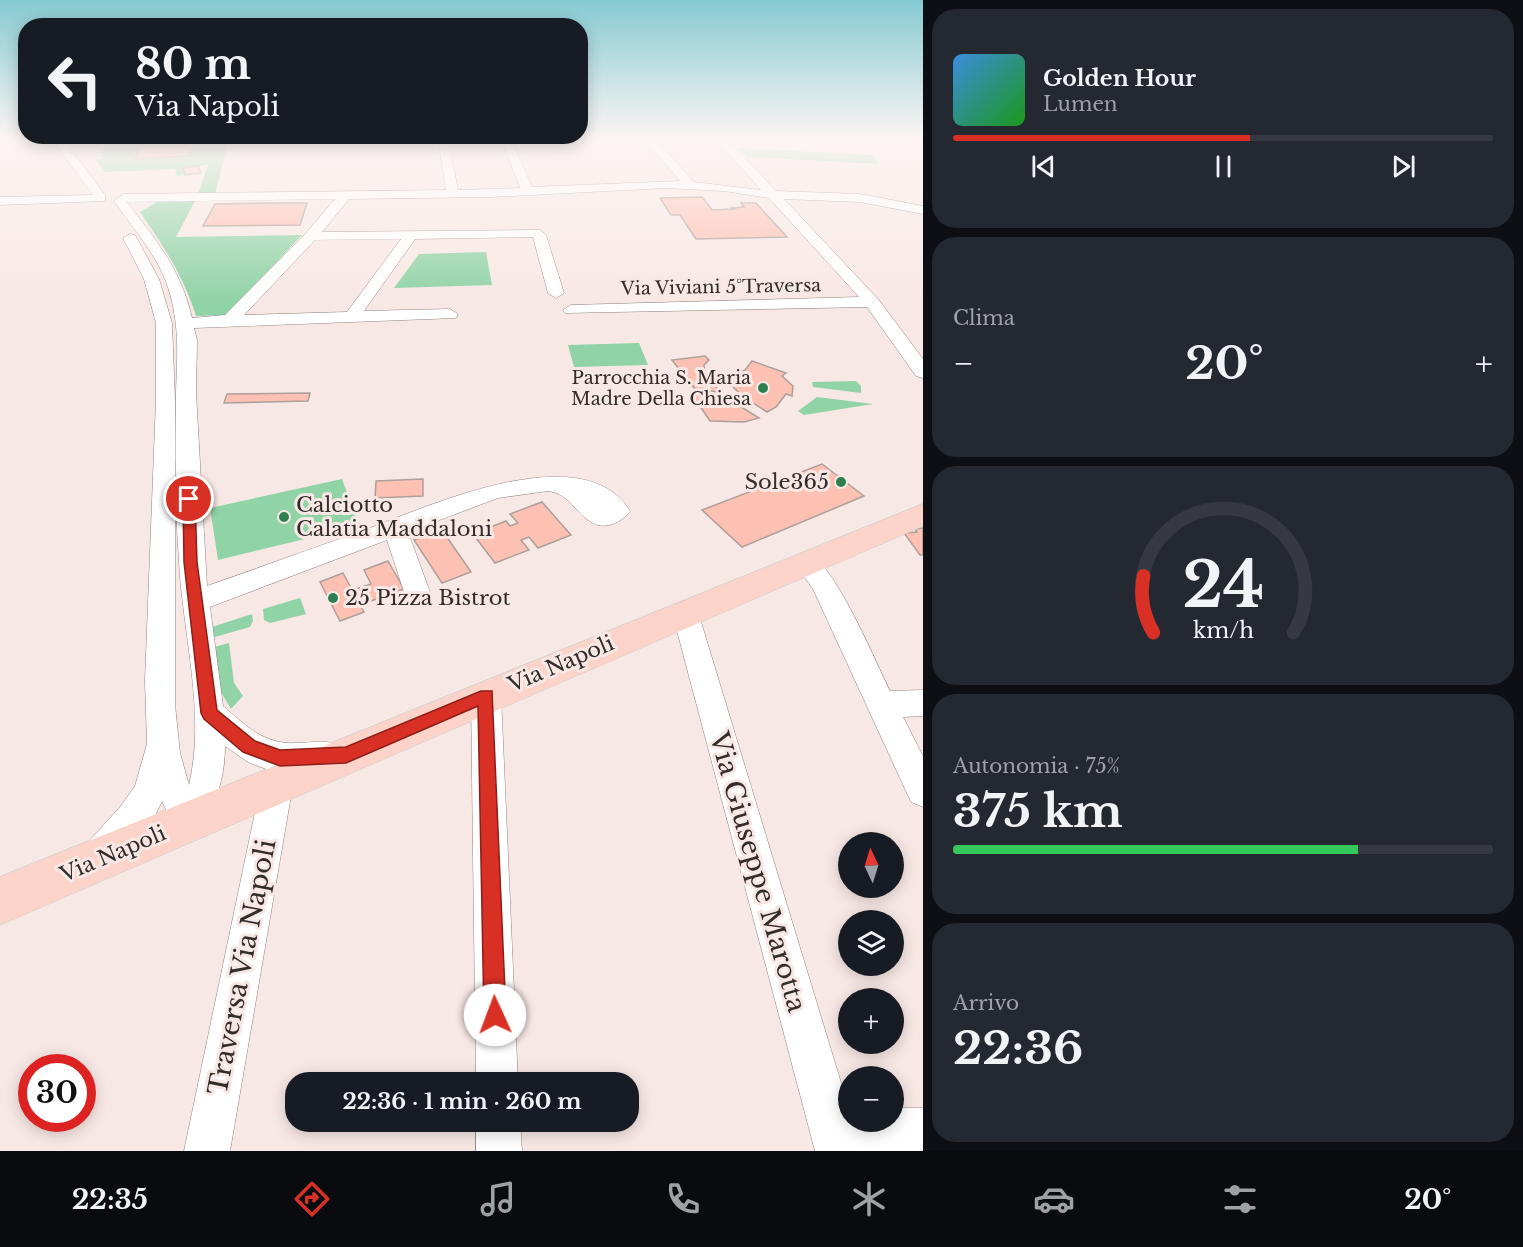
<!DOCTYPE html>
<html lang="it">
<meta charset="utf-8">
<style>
body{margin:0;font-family:"Libre Baskerville",serif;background:#242831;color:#f1f3f6;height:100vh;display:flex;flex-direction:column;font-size:22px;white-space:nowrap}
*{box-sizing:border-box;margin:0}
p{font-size:20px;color:#9ea1a6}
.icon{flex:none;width:33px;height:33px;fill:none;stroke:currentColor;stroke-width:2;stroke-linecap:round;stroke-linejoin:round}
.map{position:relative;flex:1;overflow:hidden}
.sheet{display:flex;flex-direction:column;gap:9px;padding:9px;background:#0d0f14;width:600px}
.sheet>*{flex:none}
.top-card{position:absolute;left:18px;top:18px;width:570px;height:126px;border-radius:24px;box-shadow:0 3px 15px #0003;background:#171b24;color:#f1f3f6;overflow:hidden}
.needle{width:39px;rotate:356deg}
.buttons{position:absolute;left:838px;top:832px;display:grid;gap:12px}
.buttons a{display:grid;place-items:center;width:66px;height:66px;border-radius:50%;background:#171b24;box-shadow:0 3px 15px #0003;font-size:30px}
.speed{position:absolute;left:18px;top:1054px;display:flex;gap:12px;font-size:30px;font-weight:700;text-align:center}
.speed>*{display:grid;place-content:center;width:78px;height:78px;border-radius:50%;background:#171b24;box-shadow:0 3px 15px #0003;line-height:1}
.speed .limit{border:9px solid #d22;background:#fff;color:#111}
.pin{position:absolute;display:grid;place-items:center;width:51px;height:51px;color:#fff;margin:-26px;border:3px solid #fff;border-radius:50%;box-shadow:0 2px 6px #0007}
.me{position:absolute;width:66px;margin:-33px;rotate:358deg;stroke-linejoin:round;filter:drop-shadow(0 0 4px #0008)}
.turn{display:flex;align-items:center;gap:21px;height:126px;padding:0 18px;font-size:27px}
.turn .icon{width:78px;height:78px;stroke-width:2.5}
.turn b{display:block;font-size:42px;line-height:51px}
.big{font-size:45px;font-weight:700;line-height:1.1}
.sheet .widget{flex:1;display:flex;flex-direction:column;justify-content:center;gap:9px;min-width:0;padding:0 21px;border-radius:24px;background:#242831}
.sheet .dial{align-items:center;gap:0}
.dial svg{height:156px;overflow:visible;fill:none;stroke:#363941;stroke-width:7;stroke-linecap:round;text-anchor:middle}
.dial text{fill:#f1f3f6;stroke:none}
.song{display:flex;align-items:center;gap:18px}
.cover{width:72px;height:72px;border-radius:9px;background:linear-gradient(135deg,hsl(210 70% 55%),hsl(120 70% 35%))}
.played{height:6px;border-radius:3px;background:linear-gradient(90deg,#d93025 55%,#363941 55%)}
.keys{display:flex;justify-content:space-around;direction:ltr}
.heat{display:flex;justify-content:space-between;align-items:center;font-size:33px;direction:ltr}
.charge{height:9px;border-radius:4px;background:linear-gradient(90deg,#34c759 75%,#363941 0)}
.trip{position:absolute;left:285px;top:1072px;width:354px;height:60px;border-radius:24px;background:#171b24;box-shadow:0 3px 15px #0003;font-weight:700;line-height:60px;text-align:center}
.menu{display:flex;height:96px;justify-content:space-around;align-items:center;background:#090b0e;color:#9ea1a6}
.menu .icon{width:42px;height:42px}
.menu .active{color:#d93025}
.menu b{font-size:27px;color:#f1f3f6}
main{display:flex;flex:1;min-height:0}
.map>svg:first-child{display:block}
.green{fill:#90d3a6}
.building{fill:#fdc1b3;stroke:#ad9f9b;stroke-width:1.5}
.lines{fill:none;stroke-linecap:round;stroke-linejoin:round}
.minor-casing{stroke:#90827f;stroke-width:1}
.major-casing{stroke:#cecccc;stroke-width:1}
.minor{fill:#fff;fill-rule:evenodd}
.major{fill:#fbd3c9;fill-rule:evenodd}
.route{fill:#d93025;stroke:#8d1f18;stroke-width:1.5}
.poi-dot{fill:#2e7f50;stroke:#f8e8e5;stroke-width:2}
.labels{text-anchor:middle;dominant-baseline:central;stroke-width:6;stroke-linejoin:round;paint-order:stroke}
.far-street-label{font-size:18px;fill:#322c2b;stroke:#f8e8e5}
.far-poi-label{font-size:18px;fill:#322c2b;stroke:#f8e8e5;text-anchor:end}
.poi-label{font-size:21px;fill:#322c2b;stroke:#f8e8e5;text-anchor:start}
.street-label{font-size:21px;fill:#322c2b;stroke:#f8e8e5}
.near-street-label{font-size:26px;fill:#322c2b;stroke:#f8e8e5}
</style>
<main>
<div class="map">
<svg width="923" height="1151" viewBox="0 0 923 1151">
<rect width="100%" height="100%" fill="#f8e8e5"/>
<g class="green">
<polygon points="110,139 229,139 215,194 198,194 208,165 183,168 185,175 177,176 175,169 105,172 96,160 104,158 101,153"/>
<polygon points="739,148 872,155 879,164 748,157"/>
<path d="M195,201L176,237L302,235L226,315L196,316C184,277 163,245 140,212L157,202Z"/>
<polygon points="486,252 492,285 394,288 419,254"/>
<polygon points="639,343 648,365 574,367 568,345"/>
<polygon points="856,381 861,386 861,393 813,387 812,382"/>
<polygon points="817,397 873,404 804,415 798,411"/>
<polygon points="342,479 359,526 218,560 210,508"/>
<polygon points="300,598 306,614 270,623 264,620 263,609"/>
<polygon points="252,614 253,621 250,627 211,638 212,627"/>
<polygon points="229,643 234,683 243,696 231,709 221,692 214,647"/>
</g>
<g class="building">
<polygon points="145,139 196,139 189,156 134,159"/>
<polygon points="198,166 201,173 185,175 183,168"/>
<polygon points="702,197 712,210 734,209 732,208 744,207 741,203 756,203 787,237 696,239 680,215 671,215 660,198"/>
<polygon points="269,203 307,203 300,225 203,226 215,204"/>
<polygon points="705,356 709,360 704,365 705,376 717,388 717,392 694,388 672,360"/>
<polygon points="752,361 786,373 782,376 793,386 792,396 786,394 776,407 767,412 741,395 731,385 730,380 734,375 745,370"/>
<polygon points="310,393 308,401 224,403 227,394"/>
<polygon points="691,393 732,401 759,418 744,422 710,421"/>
<polygon points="822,464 864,496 742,547 702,510"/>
<polygon points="423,479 423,496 375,498 376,481"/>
<polygon points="542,502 571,535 538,548 529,537 521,540 529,550 495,563 473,534 506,521 510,526 518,523 510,514"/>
<polygon points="923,528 923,555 920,555 904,533 917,532 915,529"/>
<polygon points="442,530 471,572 442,583 414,540"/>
<polygon points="388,561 404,589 360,605 353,590 371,584 364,570"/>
<polygon points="343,573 364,612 340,621 320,582"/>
</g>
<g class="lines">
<g class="minor-casing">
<g id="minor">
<polygon points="52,139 63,139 105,195 105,201 0,205 0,197 93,195"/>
<path d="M438,139H448L458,190L520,188L501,139H511L532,187L680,181L644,139H655L694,182L761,190L716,139H727L776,191L860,194L923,206V214L860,202L784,199L878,299L923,359V378L916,376L867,307L565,313L563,310L571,305L859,297L769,198L724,191L666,188L491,197L349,199L322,232L540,230L546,235L564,293L556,298L548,293L533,237L415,239L364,311L450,309L458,314L456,318L194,328L197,340L196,393L207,586C259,568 310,549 362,531C425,508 583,434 630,511C623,522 605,530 593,523C575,514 571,494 548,491L498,498L408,532L431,595L427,602L418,605L409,602L405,595L387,540L210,607L223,706C246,726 265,745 296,743C312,743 327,739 342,746L347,756L342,766L331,771L289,773L293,784L230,1151H184L261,784L265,773L271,771L248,762L225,746C225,779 215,804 201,833L189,838L177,833L162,801C151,827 128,859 102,869L90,864L85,852L90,840L120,807L135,786L147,744L145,681L156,400V323L144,279L123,238L130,234L135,235L159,279L172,323L175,400V705L180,753L189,785C206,714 183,635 179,562C175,507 175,449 176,393C177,357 180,331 170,294C161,259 134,230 114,201L123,194L446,190ZM335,199L306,233L225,315L192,318C181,269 156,240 127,202ZM401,239L347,312L244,315L315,240Z"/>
<polygon points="582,139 593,139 594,142 589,145"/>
<path d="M807,553C834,561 876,663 890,691L923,690V716L903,717L923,756V807L911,802L813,589L794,562L798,555Z"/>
<polygon points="685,601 694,605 698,612 849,1109 849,1122 894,1122 894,1108 923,1108 923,1151 815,1151 672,612 676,605"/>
<polygon points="486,683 496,687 501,696 518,1083 476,1083 471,696 476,687"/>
<polygon points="476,1122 520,1122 522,1151 476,1151"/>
</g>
</g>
<g class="major-casing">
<polygon id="major" points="923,504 923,526 0,925 0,877"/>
</g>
<use href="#minor" class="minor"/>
<use href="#major" class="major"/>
</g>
<linearGradient id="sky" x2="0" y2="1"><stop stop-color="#85cad2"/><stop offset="0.46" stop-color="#fcf5f3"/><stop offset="1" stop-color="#fcf5f3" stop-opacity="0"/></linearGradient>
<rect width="923" height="300" fill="url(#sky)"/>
<polygon class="route" points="189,494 195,499 197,562 217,710 255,741 280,750 346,747 481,691 492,691 506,1015 503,1022 495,1025 488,1022 484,1015 478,706 346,763 280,766 243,752 204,719 201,713 184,562 183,499"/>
<g class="poi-dot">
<circle cx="763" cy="388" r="6"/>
<circle cx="841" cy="482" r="6"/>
<circle cx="284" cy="517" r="6"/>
<circle cx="333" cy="598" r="6"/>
</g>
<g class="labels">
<g class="far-street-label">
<text transform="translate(721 287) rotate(-1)">Via Viviani 5°Traversa</text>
</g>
<g class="far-poi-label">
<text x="751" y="378">Parrocchia S. Maria<tspan x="751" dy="21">Madre Della Chiesa</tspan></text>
</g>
<g class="poi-label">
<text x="829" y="482" text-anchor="end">Sole365</text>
<text x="296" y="505">Calciotto<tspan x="296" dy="24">Calatia Maddaloni</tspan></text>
<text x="345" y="598">25 Pizza Bistrot</text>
</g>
<g class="street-label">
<text transform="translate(561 664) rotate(-23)">Via Napoli</text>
<text transform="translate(113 854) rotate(-23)">Via Napoli</text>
</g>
<g class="near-street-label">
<text transform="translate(758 872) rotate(74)">Via Giuseppe Marotta</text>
<text transform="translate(242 967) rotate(-79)">Traversa Via Napoli</text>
</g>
</g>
</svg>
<div class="buttons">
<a><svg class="needle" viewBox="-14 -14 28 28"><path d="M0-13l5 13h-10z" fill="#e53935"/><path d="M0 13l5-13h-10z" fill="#9ea1a6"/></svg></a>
<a><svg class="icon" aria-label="layers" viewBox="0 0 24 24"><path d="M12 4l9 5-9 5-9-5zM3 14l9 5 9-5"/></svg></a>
<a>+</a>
<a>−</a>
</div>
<div class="speed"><div class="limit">30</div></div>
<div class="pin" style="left:189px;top:499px;background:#d93025"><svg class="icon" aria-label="arrive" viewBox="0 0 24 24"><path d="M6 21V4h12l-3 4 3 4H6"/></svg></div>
<svg class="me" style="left:495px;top:1015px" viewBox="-20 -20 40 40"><circle r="19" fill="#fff"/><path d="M0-13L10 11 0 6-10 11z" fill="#d93025"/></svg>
<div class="trip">22:36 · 1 min · 260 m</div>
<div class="top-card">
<div class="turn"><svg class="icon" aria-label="left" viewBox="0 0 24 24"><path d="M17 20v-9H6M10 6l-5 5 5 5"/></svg><div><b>80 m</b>Via Napoli</div></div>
</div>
</div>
<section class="sheet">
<div class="widget">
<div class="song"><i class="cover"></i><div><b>Golden Hour</b><p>Lumen</p></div></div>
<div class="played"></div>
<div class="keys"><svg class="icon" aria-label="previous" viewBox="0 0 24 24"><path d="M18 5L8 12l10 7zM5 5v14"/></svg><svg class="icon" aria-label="pause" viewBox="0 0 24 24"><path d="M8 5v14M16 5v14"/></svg><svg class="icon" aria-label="next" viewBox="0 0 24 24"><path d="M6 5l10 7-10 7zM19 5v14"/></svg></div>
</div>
<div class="widget"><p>Clima</p>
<div class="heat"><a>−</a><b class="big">20°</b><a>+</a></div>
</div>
<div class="widget dial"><svg viewBox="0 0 100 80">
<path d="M14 69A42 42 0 1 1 86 69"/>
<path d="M14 69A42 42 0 0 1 9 40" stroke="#d93025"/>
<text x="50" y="56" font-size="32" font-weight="700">24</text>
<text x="50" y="72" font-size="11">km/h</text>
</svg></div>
<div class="widget"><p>Autonomia · 75%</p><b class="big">375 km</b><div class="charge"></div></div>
<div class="widget"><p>Arrivo</p><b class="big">22:36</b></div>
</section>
</main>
<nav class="menu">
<b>22:35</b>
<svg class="icon active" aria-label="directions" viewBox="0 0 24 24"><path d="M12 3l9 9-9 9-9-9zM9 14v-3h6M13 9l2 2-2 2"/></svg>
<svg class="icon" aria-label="music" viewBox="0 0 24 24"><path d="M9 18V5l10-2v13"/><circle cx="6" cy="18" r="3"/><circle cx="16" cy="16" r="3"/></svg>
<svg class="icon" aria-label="phone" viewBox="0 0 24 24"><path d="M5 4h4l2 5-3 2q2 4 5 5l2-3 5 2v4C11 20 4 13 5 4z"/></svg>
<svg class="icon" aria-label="climate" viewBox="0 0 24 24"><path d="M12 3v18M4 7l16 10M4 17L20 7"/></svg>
<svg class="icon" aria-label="car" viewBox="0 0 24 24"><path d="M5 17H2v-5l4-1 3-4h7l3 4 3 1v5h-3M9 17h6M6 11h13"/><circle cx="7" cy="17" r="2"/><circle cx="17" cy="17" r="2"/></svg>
<svg class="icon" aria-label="filters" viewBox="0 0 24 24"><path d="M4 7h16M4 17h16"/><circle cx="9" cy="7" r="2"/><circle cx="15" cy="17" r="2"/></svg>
<b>20°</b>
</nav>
